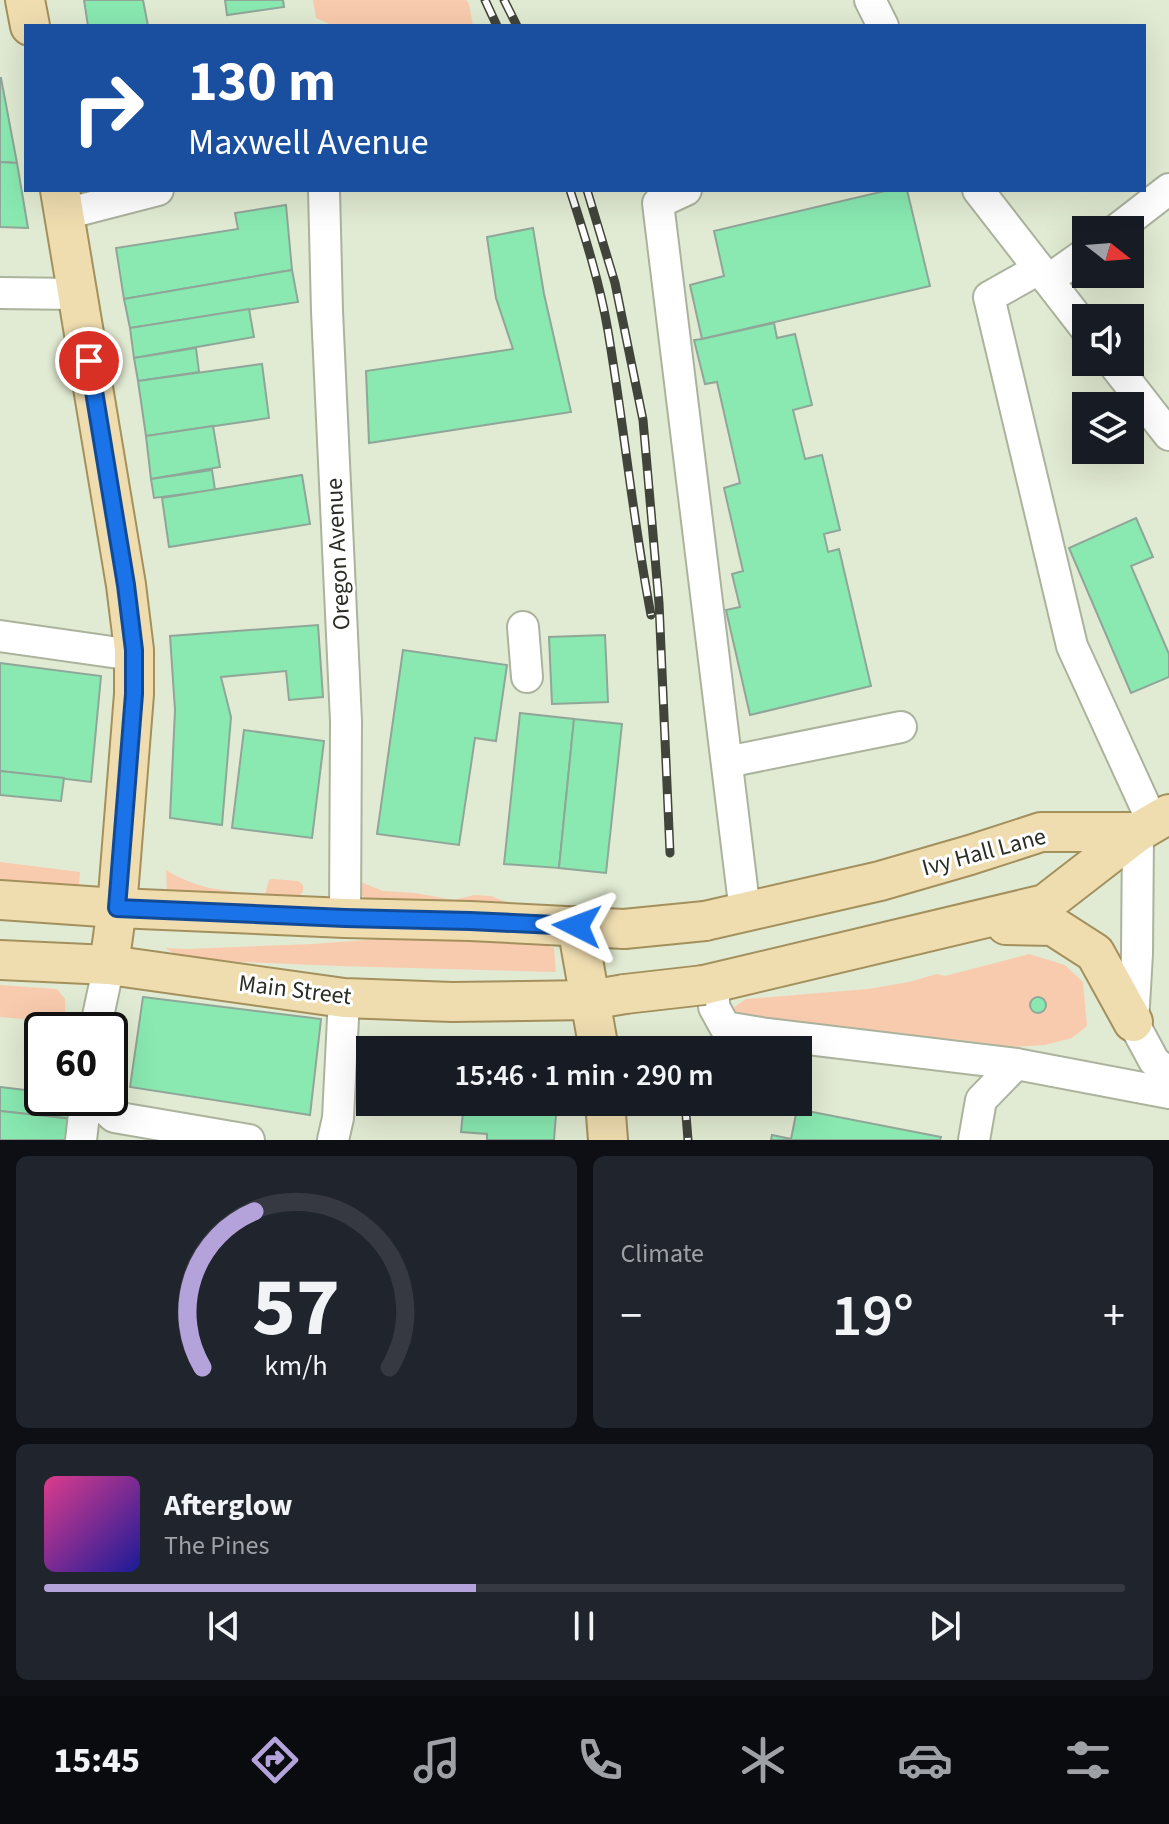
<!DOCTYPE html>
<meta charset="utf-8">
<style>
body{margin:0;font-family:"Source Sans 3",sans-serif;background:#20242c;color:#f1f3f6;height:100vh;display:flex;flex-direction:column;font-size:30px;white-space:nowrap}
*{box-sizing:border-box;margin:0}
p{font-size:26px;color:#9ea1a6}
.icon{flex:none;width:44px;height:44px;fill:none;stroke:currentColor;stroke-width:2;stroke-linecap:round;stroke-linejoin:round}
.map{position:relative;height:1140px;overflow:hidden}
.side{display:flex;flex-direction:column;gap:16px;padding:16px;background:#0d0f14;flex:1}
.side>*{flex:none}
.guide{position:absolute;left:24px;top:24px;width:1122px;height:168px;border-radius:0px;box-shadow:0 8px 32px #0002;background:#1a4fa0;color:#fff;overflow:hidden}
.needle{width:52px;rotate:107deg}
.fabs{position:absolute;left:1072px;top:216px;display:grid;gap:16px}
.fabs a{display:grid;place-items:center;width:72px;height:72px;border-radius:0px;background:#171b24;box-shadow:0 8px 32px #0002;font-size:40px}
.speed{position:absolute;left:24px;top:1012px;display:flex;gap:16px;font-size:40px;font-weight:700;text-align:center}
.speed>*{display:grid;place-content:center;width:104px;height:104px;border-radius:50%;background:#171b24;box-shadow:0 8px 32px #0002;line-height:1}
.speed .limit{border:4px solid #111;border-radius:12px;background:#fff;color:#111}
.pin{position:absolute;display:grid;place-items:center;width:68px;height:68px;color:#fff;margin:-34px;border:4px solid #fff;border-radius:50%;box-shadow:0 2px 8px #0007}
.me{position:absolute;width:88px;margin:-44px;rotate:273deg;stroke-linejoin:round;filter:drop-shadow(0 0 6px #0008)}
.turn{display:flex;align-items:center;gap:28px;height:168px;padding:0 32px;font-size:36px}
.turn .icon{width:104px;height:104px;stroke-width:2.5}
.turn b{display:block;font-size:56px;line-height:68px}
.big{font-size:60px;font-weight:600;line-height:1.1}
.side .card{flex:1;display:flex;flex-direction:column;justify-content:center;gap:12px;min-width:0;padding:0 28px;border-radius:12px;background:#20242c}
.side .dial{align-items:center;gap:0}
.dial svg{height:208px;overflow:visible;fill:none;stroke:#363941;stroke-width:7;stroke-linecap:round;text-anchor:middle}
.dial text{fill:#f1f3f6;stroke:none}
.song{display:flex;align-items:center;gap:24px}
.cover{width:96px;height:96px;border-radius:12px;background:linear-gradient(135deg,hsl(330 70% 55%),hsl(240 70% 35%))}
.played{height:8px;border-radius:4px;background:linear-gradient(90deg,#b4a3db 40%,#363941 40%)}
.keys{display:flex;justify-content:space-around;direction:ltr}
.heat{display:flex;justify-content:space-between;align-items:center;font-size:44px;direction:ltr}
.side .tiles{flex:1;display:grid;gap:16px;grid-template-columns:1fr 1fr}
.card:last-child{grid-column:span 2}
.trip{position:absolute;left:356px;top:1036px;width:456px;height:80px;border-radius:0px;background:#171b24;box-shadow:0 8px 32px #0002;font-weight:600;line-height:80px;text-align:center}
.dock{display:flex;height:128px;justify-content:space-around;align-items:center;background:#090b0e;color:#9ea1a6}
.dock .icon{width:56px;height:56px}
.dock .selected{color:#b4a3db}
.dock b{font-size:36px;color:#f1f3f6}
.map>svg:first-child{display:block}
.green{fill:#f9cbae}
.building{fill:#89e9b1;stroke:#90a698;stroke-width:2}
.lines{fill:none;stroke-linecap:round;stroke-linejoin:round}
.minor-casing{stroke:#abb39d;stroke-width:34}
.major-casing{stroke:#a3905d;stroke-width:42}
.minor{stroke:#fff;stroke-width:30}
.major{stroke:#efddb0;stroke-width:38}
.rail-casing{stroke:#41443a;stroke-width:9}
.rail{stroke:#fff;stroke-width:6;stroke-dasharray:18;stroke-linecap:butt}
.major-bridge-casing{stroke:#a3905d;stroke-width:42;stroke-linecap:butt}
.major-bridge{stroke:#efddb0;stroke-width:38}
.route-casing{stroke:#114b97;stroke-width:20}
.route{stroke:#1a73e8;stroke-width:14}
.labels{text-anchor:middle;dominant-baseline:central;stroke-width:6;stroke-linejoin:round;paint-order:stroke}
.street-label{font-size:24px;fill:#2a2d24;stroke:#fff}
</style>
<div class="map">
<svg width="1169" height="1140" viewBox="0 0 1169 1140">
<rect width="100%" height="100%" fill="#e1ead2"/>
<g class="green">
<polygon points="313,0 466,0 469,4 473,26 334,26 316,18"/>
<polygon points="0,862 80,872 79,887 0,885"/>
<path d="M166,870C198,890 229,892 265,894L269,880L272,879L298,881L303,885C304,892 302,895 296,898L183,895L167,891Z"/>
<polygon points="358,878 363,883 383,891 415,893 454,900 474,895 491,896 509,903 477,906 473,902 459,906 367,900 348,883"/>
<polygon points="420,936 529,939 554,948 556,972 339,966 197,960 178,956 165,948 186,949 312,944"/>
<polygon points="1029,954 1065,965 1083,982 1087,1026 1072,1038 1045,1045 1013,1047 953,1039 734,1031 724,1014 746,999 868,989 909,982 937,974 945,976"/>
<polygon points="0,985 57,989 65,999 66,1030 44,1030 34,1020 0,1017"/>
</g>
<g class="building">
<polygon points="84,0 143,0 148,26 88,26"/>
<polygon points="225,0 283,0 284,7 227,15"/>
<polygon points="0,78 1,78 17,163 0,162"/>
<polygon points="0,162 17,163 28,228 0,227"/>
<polygon points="889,190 907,190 930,286 702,339 690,285 724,276 714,231"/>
<polygon points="286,205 292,270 124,299 116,248 238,229 235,213"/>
<polygon points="533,228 544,294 571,412 369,443 366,371 513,349 496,298 487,237"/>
<polygon points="292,270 298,302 130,328 124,299"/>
<polygon points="249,309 254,337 134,358 130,328"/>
<polygon points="774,323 777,338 795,334 812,405 793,410 805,459 822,455 840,530 824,534 828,552 839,549 871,686 750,715 726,610 740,607 732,574 743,571 724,488 740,483 717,382 705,384 694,340 702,339"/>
<polygon points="196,348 199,372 138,381 134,358"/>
<polygon points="262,364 269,418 146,436 138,381"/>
<polygon points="213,426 220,467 151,479 146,436"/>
<polygon points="212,470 215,490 154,498 151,479"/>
<polygon points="302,475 310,524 169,547 162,498"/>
<polygon points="1136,518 1153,557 1131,566 1169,654 1169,677 1131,693 1069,548"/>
<polygon points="318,625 323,697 289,700 286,671 221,677 231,717 222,825 170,818 175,710 170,636"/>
<polygon points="605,635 608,702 552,704 549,637"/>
<polygon points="403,650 507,665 496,741 475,738 459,845 377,834"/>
<polygon points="0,663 101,676 91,782 0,771"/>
<polygon points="520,713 574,719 559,868 504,864"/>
<polygon points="574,719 622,724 606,873 559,868"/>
<polygon points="244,730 324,741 312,838 232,828"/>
<polygon points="0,771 64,778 61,801 0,795"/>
<circle cx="1038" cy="1005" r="8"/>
<polygon points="143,997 321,1019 310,1115 130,1087"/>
<polygon points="500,1043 541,1047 541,1050 499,1050"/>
<polygon points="0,1087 42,1092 42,1098 75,1098 73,1119 0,1111"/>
<polygon points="464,1102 557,1102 554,1140 487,1140 487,1134 461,1132"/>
<polygon points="797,1109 941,1137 940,1140 771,1140 772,1135 791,1139"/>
<polygon points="0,1111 73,1119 75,1140 0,1140"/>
</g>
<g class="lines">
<g class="minor-casing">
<g id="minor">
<polyline points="870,0 883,26"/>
<polyline points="324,190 327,311 346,721 345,918"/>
<polyline points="686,190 658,203 745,912"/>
<polyline points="978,190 1086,329"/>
<polyline points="65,214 158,190"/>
<polyline points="1116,230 1169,189"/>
<polyline points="1039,269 989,297 1072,646 1153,823"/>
<polyline points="1048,280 1086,253"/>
<polyline points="0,293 78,294"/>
<polyline points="1112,362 1169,435"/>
<polyline points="523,627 527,677"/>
<polyline points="0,636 133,655"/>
<polyline points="727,762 901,727"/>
<polyline points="1138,832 1137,954 1133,1022 1154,1061 1169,1074"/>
<polyline points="714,983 714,1007 725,1027 767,1034 1016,1064 1169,1093"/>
<polyline points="95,1030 109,965"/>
<polyline points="93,1098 114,1117 249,1140"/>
<polyline points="81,1140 86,1098"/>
<polyline points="333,1140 338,1118 344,998"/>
<polyline points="974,1140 981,1100 1016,1064"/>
</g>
</g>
<g class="major-casing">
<g id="major">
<polyline points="25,0 30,26"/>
<polyline points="60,190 126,585 134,650 134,694 117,908 109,965"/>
<polyline points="0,900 117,908 345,918 470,921 624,929"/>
<polyline points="705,921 880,881 970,855 1041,832 1138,832"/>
<polyline points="1006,925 1053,926 1095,953 1133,1022"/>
<polyline points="577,926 599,1050"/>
<polyline points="0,960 109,965 344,998 452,1002 590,1000 625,994"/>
<polyline points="704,985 1045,904 1138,832 1169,814"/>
<polyline points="605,1102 608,1140"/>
</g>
</g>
<use href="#minor" class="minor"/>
<use href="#major" class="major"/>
<g class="rail-casing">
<g id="rail">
<polyline points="485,0 497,26"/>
<polyline points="504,0 517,26"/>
<path d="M570,190C585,236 600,284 608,331C624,426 633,521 651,615"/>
<polyline points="587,190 615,283 643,420 659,603 670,853"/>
<polyline points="685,1102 688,1140"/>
</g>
</g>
<use href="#rail" class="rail"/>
<g class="major-bridge-casing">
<g id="major-bridge">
<polyline points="624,929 705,921"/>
<polyline points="625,994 704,985"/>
</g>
</g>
<use href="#major-bridge" class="major-bridge"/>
</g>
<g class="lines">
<g class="route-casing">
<polyline id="route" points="89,361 126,585 134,650 134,694 117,908 345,918 470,921 577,926"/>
</g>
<use href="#route" class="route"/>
</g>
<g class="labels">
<g class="street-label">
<text transform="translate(338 554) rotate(-93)">Oregon Avenue</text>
<text transform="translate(984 852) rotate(-15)">Ivy Hall Lane</text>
<text transform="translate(295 990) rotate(7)">Main Street</text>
</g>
</g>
</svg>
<div class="fabs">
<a><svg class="needle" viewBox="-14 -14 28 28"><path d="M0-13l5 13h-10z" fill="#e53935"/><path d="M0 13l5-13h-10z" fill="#9ea1a6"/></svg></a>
<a><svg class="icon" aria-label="sound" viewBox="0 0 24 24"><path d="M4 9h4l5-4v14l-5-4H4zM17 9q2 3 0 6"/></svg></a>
<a><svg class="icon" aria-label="layers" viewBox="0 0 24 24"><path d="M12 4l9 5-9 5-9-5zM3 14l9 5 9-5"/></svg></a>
</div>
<div class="speed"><div class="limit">60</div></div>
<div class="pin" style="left:89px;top:361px;background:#d93025"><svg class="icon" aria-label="arrive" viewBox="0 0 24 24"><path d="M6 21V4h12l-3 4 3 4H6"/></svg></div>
<svg class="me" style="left:577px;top:926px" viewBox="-20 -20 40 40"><path d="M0-17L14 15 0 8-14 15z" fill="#1a73e8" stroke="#fff" stroke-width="4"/></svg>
<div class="trip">15:46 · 1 min · 290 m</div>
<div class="guide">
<div class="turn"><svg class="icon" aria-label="right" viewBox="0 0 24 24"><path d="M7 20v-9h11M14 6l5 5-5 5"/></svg><div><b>130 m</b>Maxwell Avenue</div></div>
</div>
</div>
<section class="side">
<div class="tiles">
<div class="card dial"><svg viewBox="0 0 100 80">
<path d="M14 69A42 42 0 1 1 86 69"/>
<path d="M14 69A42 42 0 0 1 34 9" stroke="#b4a3db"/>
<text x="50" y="56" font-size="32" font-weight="700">57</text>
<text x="50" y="72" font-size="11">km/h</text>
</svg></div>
<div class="card"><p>Climate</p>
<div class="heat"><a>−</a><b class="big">19°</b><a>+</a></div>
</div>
<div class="card">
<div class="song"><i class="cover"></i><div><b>Afterglow</b><p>The Pines</p></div></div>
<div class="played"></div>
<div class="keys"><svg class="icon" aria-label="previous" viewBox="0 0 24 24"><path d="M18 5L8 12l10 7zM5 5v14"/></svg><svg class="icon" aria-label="pause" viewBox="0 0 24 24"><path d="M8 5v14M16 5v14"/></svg><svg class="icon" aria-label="next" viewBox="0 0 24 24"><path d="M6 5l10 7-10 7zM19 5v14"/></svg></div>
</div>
</div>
</section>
<nav class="dock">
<b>15:45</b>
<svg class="icon selected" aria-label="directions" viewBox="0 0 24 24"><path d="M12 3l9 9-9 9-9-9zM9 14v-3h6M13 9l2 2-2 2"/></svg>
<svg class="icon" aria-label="music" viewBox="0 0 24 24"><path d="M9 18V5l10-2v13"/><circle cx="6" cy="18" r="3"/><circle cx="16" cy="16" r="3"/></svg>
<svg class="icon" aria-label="phone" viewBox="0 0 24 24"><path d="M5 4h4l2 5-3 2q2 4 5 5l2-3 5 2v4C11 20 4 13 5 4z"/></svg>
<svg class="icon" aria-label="climate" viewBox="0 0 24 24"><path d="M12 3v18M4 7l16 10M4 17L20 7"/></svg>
<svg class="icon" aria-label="car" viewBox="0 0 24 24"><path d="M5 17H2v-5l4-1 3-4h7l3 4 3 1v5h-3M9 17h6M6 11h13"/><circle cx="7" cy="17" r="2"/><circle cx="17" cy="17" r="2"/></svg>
<svg class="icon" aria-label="filters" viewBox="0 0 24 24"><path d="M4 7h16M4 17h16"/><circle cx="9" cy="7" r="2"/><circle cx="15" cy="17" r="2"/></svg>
</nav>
